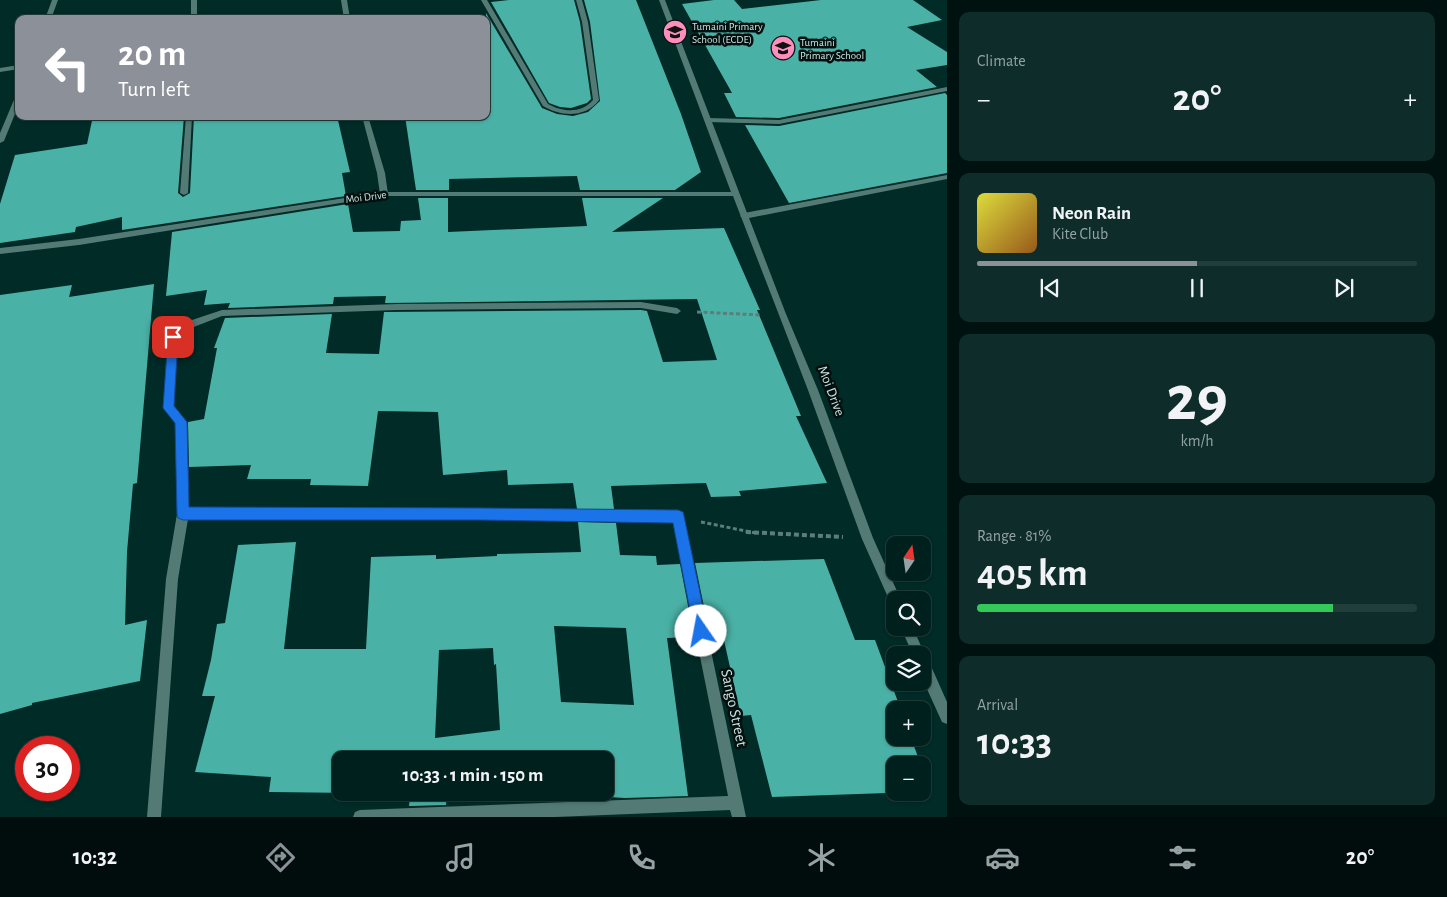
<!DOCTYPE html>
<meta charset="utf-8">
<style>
body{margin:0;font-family:"Alegreya Sans",sans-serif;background:#0e2d2a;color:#f1f3f6;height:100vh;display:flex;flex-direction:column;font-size:19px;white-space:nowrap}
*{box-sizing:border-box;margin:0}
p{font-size:16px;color:#95a3a4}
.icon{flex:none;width:28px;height:28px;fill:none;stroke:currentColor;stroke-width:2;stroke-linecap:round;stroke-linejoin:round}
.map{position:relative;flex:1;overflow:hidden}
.sheet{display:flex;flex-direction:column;gap:12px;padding:12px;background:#001210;width:500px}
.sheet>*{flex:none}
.guide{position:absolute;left:15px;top:15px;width:475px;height:105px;border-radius:10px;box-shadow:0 1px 4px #0004,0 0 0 1px #223e3b;background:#8c9099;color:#fff;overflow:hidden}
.needle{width:32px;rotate:13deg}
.buttons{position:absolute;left:886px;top:536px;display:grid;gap:10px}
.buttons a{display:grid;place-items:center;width:45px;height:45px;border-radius:10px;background:#00201d;box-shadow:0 1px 4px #0004,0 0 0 1px #223e3b;font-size:25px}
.speed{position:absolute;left:15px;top:736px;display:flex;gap:10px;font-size:25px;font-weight:700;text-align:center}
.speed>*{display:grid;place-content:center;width:65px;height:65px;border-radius:50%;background:#00201d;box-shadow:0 1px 4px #0004,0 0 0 1px #223e3b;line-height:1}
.speed .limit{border:8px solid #d22;background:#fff;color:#111}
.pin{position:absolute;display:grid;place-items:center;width:42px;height:42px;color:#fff;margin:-21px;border-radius:10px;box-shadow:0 2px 8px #0006}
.me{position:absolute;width:55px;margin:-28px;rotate:348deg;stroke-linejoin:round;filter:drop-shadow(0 0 4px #0008)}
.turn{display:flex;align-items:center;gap:18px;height:105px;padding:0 20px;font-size:22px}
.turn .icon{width:65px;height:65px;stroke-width:2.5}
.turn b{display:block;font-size:35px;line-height:42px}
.big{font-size:38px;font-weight:700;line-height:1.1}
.sheet .tile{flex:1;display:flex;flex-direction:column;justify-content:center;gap:8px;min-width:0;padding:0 18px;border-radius:10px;background:#0e2d2a}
.sheet .dial{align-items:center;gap:0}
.dial b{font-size:65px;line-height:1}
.song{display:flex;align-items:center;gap:15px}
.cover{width:60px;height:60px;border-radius:8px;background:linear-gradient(135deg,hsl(60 70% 55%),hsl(30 70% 35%))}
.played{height:5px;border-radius:2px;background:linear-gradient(90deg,#8c9099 50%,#223e3b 50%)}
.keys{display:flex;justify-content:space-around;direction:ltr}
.heat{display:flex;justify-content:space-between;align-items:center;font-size:28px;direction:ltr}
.charge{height:8px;border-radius:4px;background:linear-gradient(90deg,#34c759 81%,#223e3b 0)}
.trip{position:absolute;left:332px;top:751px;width:282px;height:50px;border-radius:10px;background:#00201d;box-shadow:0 1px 4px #0004,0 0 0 1px #223e3b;font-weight:700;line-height:50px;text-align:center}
.tab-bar{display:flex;height:80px;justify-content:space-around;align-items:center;background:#000d0c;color:#95a3a4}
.tab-bar .icon{width:35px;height:35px}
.tab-bar .active{color:#8c9099}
.tab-bar b{font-size:22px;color:#f1f3f6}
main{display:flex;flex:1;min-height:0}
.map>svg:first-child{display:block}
.building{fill:#4ab1a6;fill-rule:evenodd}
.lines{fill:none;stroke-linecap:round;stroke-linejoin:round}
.path-far1{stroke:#5c7e7a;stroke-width:3;stroke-dasharray:4 2.5;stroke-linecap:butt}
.path{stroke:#5c7e7a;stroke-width:4;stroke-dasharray:5 3;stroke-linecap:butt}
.minor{fill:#547a75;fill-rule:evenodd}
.tertiary{fill:#547a75;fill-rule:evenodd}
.route{fill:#1a73e8;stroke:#114b97}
.labels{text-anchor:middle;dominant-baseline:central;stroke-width:5;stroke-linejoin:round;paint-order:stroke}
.far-poi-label{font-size:11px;fill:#cce2de;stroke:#02100f;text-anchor:start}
.far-street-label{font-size:11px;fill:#cce2de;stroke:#02100f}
.street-label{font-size:14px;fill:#cce2de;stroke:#02100f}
.near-street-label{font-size:16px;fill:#cce2de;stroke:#02100f}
</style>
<main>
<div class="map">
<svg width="947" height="817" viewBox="0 0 947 817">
<rect width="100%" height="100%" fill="#002b27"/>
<g class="building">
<polygon points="509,0 574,0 580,22 591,99 587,103 571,108 560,107 549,103 491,2"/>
<polygon points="584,0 636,0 681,114 701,172 675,190 580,190 577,176 449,179 449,190 416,190 405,116 486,116 486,13 542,108 557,114 573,116 588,112 600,101 590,22"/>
<polygon points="714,0 734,0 742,9 821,0 913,0 942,20 907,27 947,52 947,65 916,70 937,87 779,118 736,117 724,93 732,93 682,4"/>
<polygon points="945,93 947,95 947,173 789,203 745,125 779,126"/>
<polygon points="93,116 184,116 178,193 183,197 190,193 194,116 337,116 350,172 342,173 346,196 122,230 122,217 76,227 75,232 0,243 0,204 15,155 87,144"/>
<polygon points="418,198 448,198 448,232 587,226 582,198 663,198 612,232 724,228 760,310 757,310 801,416 796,416 827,483 739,491 741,496 711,497 706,483 611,486 614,509 577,509 573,483 508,485 507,470 443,475 438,412 378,411 368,486 310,485 311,479 247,479 251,465 189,467 188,422 204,419 217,348 214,348 225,318 332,314 326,353 379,354 384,312 641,310 647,311 663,362 717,360 697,299 385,303 386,296 334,297 333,304 228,308 230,303 204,305 207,290 166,296 172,232 348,204 353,232 400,231 401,221 421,220"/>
<polygon points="154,284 137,483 133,484 127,552 125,625 147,620 140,681 32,703 32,705 0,714 0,295 72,285 69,297"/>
<path d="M578,522L616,523L620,555L656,556L657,565L680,564L694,637L667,638L688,796L625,798L560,794L561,800L519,802L518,792H606V760H341V792H447L446,805L409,806L410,797L354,795V793L269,792L271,777L195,772L215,696H202L211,660L217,624L225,623L238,545L296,542L284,649H366L371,557L436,555V559L497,556V554L581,552ZM554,626L626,628L634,705L561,702ZM493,648L494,665L496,664L500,730L435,738L439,650Z"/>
<polygon points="824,559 855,640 875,640 901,710 895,710 895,738 911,738 921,765 895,765 895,792 916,792 772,797 751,715 741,716 723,636 710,636 695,563"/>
</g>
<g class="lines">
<g class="path-far1">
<polyline points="697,312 761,315"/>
<polyline points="701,522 756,533"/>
</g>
<polyline class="path" points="746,532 843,537"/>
<g class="minor">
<polygon points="52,0 58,0 51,19 45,19"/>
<rect x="191" y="0" width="6" height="19"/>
<polygon points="341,0 347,0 350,19 344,19"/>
<path d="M481,0H487L548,104C562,112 581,114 593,100L582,22L576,0H582L588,22L599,100C586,118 561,117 543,106Z"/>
<polygon points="19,65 19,69 0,72 0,68"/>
<polygon points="947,87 947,91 779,124 707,122 704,120 707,118 779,120"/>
<polygon points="19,93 19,104 4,141 0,143 0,133 16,95"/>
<polygon points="186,116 192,116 188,193 184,195 180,193"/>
<polygon points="362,116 368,116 385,173 388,194 387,196 381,196 380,194 377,173"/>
<polygon points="947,175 947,179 744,219 740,216 744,213"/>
<polygon points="641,302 677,308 681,311 677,314 641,308 397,310 222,316 186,330 178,338 173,407 186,422 188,509 480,509 678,512 682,513 746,817 732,817 730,810 555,817 353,817 355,812 360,810 728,796 673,522 480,519 188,519 178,579 161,817 147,817 166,579 177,514 176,424 163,408 170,334 180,324 222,310 397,304"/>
</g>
<g class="tertiary">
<polygon points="659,0 665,0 786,314 818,390 873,538 901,600 895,600 895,606 891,604 862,539 808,390 733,196 384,196 79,245 0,254 0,248 79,239 384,192 731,192"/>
<polygon points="901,628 913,628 925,655 925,657 927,657 947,702 947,724 942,722 922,678 922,655 913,655"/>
</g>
</g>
<polygon class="route" points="173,332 178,337 174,406 187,422 189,507 480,508 678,510 683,512 684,516 708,631 706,636 701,638 696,636 694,631 673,523 480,520 183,520 178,518 177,514 175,423 163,408 168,337"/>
<defs>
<g id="school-disc" transform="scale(1.25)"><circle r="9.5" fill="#fe8ebc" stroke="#02100f"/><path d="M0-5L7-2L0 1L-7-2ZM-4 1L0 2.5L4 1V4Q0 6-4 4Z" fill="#111"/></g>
</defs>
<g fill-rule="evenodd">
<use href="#school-disc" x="675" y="32"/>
<use href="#school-disc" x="783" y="48"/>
</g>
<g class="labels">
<g class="far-poi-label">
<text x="692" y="26">Tumaini Primary<tspan x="692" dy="13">School (ECDE)</tspan></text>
<text x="800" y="42">Tumaini<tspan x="800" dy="13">Primary School</tspan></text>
</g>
<g class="far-street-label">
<text transform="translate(366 197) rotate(-7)">Moi Drive</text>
</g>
<g class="street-label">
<text transform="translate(831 391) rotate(69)">Moi Drive</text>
</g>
<g class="near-street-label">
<text transform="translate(734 708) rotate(78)">Sango Street</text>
</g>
</g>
</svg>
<div class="buttons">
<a><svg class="needle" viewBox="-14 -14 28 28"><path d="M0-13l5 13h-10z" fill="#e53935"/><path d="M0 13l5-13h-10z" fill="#95a3a4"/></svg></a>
<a><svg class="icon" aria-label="search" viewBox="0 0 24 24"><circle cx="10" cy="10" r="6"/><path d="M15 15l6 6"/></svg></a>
<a><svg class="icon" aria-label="layers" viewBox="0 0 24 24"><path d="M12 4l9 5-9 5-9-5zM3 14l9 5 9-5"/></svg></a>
<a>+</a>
<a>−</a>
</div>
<div class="speed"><div class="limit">30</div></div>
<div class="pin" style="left:173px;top:337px;background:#d93025"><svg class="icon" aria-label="arrive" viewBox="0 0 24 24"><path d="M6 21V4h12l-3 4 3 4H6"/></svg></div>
<svg class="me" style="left:701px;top:631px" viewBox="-20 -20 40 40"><circle r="19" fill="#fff"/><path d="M0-13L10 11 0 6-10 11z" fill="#1a73e8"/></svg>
<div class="trip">10:33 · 1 min · 150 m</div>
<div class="guide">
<div class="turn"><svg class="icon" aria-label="left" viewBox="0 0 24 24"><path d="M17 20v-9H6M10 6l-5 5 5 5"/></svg><div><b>20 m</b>Turn left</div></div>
</div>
</div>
<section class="sheet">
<div class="tile"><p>Climate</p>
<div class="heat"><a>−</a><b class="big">20°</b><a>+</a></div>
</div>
<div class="tile">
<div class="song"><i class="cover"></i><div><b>Neon Rain</b><p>Kite Club</p></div></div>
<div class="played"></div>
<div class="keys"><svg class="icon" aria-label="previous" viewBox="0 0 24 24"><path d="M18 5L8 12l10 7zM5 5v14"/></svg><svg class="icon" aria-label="pause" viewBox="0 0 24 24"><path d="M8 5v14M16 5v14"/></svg><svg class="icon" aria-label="next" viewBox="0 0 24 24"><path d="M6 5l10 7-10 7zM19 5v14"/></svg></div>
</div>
<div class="tile dial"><b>29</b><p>km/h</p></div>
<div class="tile"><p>Range · 81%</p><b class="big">405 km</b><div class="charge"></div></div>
<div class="tile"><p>Arrival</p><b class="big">10:33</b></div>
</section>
</main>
<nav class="tab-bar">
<b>10:32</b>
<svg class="icon active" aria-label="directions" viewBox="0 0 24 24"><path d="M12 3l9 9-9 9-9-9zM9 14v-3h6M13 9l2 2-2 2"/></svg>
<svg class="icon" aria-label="music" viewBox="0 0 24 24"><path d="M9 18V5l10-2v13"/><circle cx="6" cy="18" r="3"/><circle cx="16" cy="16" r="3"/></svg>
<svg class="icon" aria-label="phone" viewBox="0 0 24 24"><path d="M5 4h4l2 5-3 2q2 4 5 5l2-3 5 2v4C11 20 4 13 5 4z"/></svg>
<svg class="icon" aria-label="climate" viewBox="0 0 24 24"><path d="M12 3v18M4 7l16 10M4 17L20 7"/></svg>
<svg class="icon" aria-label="car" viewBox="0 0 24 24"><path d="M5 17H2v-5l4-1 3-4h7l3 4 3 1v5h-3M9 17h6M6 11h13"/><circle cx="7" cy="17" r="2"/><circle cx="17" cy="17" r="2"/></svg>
<svg class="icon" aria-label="filters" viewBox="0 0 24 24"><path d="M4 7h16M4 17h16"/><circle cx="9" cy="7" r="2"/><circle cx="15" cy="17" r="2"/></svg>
<b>20°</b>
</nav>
